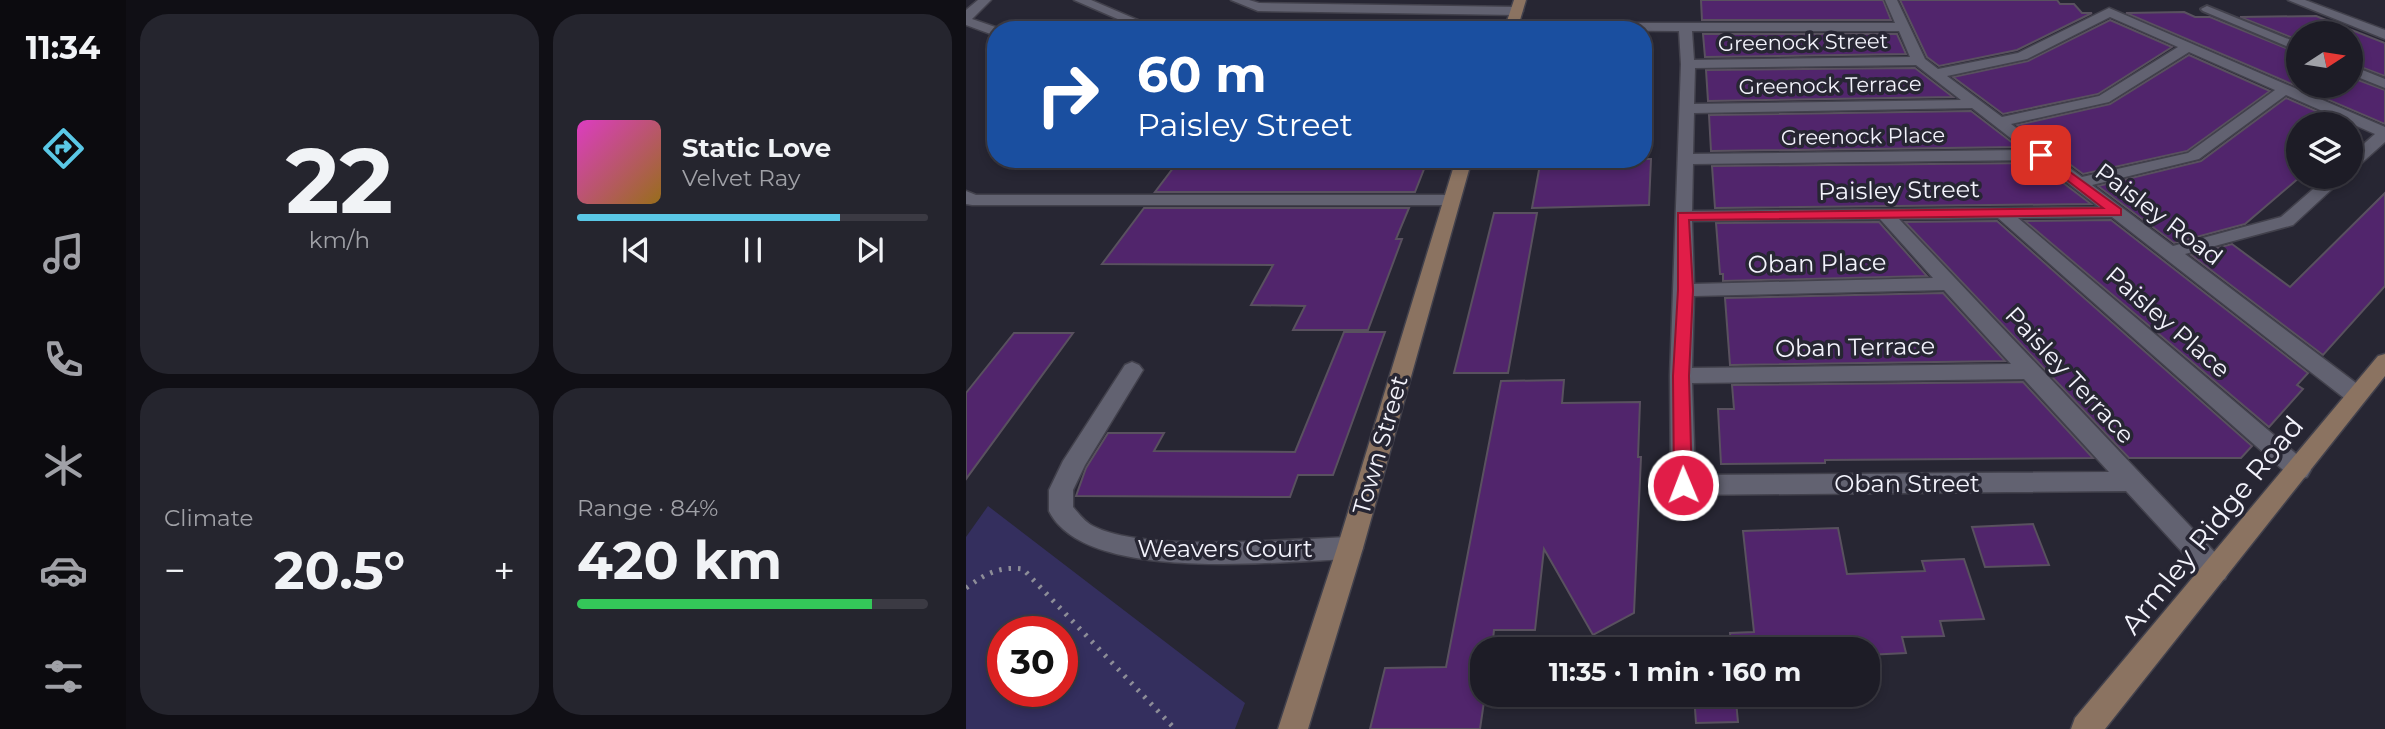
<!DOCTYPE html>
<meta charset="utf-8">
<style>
body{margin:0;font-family:Montserrat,sans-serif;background:#25252e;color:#f1f3f6;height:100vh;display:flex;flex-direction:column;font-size:26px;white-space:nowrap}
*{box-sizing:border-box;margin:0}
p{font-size:23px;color:#a0a1a7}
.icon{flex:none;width:38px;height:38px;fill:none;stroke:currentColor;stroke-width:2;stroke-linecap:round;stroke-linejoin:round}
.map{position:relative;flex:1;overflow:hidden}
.panel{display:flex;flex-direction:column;gap:14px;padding:14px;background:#100f15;width:840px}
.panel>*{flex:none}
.banner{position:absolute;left:21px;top:21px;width:665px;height:147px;border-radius:28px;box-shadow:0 4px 10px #0003,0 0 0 2px #3b3a43;background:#1a4fa0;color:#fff;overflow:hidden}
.needle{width:46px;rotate:78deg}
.fabs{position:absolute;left:1320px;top:21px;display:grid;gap:14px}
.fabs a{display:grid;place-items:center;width:77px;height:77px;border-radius:50%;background:#1d1c26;box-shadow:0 4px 10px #0003,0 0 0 2px #3b3a43;font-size:35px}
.speed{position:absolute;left:21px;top:616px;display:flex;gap:14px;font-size:35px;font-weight:700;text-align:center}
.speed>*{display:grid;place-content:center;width:91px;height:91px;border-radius:50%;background:#1d1c26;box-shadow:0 4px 10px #0003,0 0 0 2px #3b3a43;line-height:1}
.speed .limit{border:10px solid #d22;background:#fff;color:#111}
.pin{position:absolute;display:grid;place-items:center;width:60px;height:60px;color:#fff;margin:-30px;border-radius:14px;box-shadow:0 4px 10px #0006}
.me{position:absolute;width:77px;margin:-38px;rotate:359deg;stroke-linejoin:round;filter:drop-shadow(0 0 5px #0008)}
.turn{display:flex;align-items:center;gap:24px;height:147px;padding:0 35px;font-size:32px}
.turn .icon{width:91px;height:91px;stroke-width:2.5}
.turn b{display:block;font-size:49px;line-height:60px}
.big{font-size:52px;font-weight:700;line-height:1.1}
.panel .tile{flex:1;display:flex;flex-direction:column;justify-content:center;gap:10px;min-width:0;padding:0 24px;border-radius:28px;background:#25252e}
.panel .dial{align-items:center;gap:0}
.dial b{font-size:91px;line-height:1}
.song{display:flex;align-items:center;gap:21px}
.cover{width:84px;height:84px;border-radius:10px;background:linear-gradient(135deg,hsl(310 70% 55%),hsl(40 70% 35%))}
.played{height:7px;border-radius:4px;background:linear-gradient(90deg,#5ac8e6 75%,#3b3a43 75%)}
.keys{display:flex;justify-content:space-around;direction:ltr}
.heat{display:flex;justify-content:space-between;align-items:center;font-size:38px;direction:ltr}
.charge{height:10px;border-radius:5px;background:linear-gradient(90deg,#34c759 84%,#3b3a43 0)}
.panel .tiles{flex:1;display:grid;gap:14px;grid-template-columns:repeat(2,1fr)}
.trip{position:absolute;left:504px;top:637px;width:410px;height:70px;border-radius:28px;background:#1d1c26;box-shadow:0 4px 10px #0003,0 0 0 2px #3b3a43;font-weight:700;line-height:70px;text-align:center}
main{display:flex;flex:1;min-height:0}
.menu{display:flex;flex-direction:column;width:126px;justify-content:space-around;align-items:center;background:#0c0b0f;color:#a0a1a7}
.menu .icon{width:49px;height:49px}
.menu .on{color:#5ac8e6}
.menu b{font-size:32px;color:#f1f3f6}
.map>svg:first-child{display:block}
.green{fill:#342f5e;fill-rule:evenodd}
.building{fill:#51256c;stroke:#59515f;stroke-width:2}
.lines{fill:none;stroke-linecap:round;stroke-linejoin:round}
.lane-casing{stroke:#42414c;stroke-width:4}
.street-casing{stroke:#42414c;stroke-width:3}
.secondary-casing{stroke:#42414c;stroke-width:3}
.path{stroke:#8d8d98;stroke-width:5;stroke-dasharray:2.5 7;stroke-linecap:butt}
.lane{fill:#626271;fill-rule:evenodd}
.street{fill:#626271;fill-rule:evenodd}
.secondary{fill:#8b7361;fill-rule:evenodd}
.route{fill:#e11d48;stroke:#92132f;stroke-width:2}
.labels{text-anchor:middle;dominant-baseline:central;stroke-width:7;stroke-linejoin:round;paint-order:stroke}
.far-street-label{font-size:21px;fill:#f3f3fc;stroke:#272633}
.street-label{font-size:24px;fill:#f3f3fc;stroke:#272633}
.near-street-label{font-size:28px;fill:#f3f3fc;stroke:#272633}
</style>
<main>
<nav class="menu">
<b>11:34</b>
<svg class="icon on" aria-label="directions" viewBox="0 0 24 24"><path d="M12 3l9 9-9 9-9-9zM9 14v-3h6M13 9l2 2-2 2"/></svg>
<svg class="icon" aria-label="music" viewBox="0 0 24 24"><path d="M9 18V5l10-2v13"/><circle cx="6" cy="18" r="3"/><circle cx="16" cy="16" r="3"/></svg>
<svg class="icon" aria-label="phone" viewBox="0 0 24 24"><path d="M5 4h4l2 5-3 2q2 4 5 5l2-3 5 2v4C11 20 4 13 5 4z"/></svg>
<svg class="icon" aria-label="climate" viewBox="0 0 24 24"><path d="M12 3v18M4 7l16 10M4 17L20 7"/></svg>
<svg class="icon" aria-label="car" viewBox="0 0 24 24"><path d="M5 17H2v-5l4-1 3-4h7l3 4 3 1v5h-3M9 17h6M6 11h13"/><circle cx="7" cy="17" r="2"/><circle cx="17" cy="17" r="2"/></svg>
<svg class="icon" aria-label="filters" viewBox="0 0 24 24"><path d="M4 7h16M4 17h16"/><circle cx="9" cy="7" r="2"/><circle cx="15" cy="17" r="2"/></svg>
</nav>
<section class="panel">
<div class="tiles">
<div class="tile dial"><b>22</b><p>km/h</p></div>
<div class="tile">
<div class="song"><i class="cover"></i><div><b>Static Love</b><p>Velvet Ray</p></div></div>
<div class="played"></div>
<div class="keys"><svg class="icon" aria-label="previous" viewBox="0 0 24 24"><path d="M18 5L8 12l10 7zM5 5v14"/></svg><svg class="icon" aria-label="pause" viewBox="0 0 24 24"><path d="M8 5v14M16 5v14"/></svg><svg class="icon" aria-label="next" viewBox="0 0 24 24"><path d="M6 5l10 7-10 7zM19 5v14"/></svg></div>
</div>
<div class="tile"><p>Climate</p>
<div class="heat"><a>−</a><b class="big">20.5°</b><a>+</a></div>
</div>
<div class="tile"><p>Range · 84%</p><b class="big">420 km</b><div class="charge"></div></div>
</div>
</section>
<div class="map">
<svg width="1419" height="729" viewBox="0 0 1419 729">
<rect width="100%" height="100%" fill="#272633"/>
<path class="green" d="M22,506L279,703L269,729H0V537ZM37,632H96V691H37Z"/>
<g class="building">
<polygon points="735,0 917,0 925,20 736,20"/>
<polygon points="934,0 1091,0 1094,4 1108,4 1116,13 1126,13 1051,50 973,66 961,57"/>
<polygon points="1218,12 1229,17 1244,17 1332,53 1332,86 1384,86 1384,77 1419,90 1419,124 1160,13"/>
<polygon points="1350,16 1419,43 1419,76 1384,63 1384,33 1332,33 1332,40 1274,17"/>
<polygon points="1144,20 1206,47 1132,94 1037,114 987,77 1062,61"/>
<polygon points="737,34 931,34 940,54 739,57"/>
<polygon points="1223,55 1304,91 1221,151 1117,174 1051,125 1144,104"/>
<polygon points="949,68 987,97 742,101 740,70"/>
<polygon points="1320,98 1380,124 1332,124 1334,177 1279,224 1208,243 1132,186 1235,161"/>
<polygon points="1005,111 1052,147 745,151 743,115"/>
<polygon points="214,159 462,159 449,192 189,192"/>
<polygon points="575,159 685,159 683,205 566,208"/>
<polygon points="1071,163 1125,204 749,208 746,166"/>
<polygon points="1419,193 1419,286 1357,355 1225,255 1266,244 1324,287"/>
<polygon points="178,208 443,208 430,239 436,239 402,330 327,330 339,306 285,305 307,265 136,264"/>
<polygon points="528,213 571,213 542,373 488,373"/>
<polygon points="1145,220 1342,373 1331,385 1337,389 1303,427 1059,221"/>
<polygon points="1031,221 1286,446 1275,458 1163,458 939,222"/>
<polygon points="913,222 961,276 757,281 757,274 754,274 750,223"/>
<polygon points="977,293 1039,361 764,365 759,298"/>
<polygon points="378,332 419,332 367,475 332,475 324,497 110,496 120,468 142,433 198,433 188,451 329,452"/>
<polygon points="48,333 107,333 0,479 0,393"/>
<polygon points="598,380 596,403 674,402 672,457 675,457 668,613 627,635 578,549 569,630 528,630 526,649 516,649 516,695 519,695 514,729 404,729 419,668 480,667 535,381"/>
<polygon points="1057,382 1127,458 859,460 859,463 755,464 752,409 768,409 766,385"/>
<polygon points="1067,524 1083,565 1019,567 1006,527"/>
<polygon points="872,528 881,574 959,571 956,561 998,559 1018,619 974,621 978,636 936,637 940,653 901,655 901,649 726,649 765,646 764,633 788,632 777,531"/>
<polygon points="728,695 814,695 815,699 770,701 772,722 730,723"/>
</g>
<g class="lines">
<g class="lane-casing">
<g id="lane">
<polygon points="1241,6 1332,43 1332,51 1237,11 1235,9"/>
<polygon points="1384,65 1419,79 1419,88 1384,74"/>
</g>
</g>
<g class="street-casing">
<g id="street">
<polygon points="12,0 25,0 6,19 35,29 30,30 30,36 0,25 0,10"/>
<polygon points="108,0 125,0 195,30 177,30"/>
<polygon points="265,0 283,0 293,3 551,7 557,11 551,15 292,11"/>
<path d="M919,0H931L959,59L972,69L1052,53L1143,8L1419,127V142L1390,168L1384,170V156L1409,134L1320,95L1233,159L1126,185L1207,246L1315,217L1361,177H1379L1327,225L1219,254L1398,389L1401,395L1398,401L1390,403L1382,401L1146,217L1052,218L1341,463L1345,470L1341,477L1333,479L1325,477L1032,218L933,219L1259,563L1263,571L1259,579L1250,582L1241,579L1160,491L717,495L709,492L705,485L704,376L715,64L713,31L541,30L539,27L545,23H929ZM1144,17L1212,47L1133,96L1036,117L981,76L1061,59ZM726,31H933L944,57L728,60ZM1223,52L1309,90L1222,153L1116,177L1045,124L1143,102ZM950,65L995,100L728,104L729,68ZM1006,108L1060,150L727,154L728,113ZM1072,160L1133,207L726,211L727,164ZM914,219L967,278L728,284L726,221ZM978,290L1045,364L726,368L728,296ZM1058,379L1143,472L729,475L726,383Z"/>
<polygon points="1322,0 1339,0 1419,30 1419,39"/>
<polygon points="0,191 10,195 485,195 494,200 485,205 6,205 0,204"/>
<path d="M166,362L173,365L177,370L119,465L107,490V507C113,514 119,522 127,526C179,553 322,539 384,537L393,540L397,548L393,556L384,559C313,561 119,584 83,511V490L97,461L159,365Z"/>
</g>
</g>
<g class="secondary-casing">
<g id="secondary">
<polygon points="548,0 560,0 551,30 538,30"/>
<polygon points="490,159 506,159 397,548 342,729 312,729 371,548"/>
<polygon points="1419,354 1419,376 1139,729 1105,729 1109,718 1412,356"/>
</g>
</g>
<path class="path" d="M0,588C19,574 33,566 57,569L209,729"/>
<use href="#lane" class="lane"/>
<use href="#street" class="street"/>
<use href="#secondary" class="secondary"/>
</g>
<polygon class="route" points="1075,151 1155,209 1155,215 723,220 727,290 723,376 726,485 723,490 717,492 710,490 708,485 707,376 712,290 712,213 1137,208 1071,157 1069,155"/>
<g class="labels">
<g class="far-street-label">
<text transform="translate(837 42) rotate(-1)">Greenock Street</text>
<text transform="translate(864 85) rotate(-1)">Greenock Terrace</text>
<text transform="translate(897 136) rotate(-1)">Greenock Place</text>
</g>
<g class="street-label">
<text transform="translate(933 190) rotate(-1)">Paisley Street</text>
<text transform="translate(1193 214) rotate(37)">Paisley Road</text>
<text transform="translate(851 263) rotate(-1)">Oban Place</text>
<text transform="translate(1202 322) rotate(41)">Paisley Place</text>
<text transform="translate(889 347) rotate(-1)">Oban Terrace</text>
<text transform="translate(1104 375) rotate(47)">Paisley Terrace</text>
<text transform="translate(414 445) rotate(-74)">Town Street</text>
<text x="941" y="483">Oban Street</text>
<text x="259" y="548">Weavers Court</text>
</g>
<g class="near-street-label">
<text transform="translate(1246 525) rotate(-51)">Armley Ridge Road</text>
</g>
</g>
</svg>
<div class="fabs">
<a><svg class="needle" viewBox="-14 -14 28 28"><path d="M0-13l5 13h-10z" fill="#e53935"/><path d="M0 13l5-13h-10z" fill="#a0a1a7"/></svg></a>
<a><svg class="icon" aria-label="layers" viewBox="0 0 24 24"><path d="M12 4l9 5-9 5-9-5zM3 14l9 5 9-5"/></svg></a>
</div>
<div class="speed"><div class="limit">30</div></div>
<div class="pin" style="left:1075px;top:155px;background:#d93025"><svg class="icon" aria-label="arrive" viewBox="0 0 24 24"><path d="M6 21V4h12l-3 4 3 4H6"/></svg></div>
<svg class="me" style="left:717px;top:485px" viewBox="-20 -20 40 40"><circle r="17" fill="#e11d48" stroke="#fff" stroke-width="3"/><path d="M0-11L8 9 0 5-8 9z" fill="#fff"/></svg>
<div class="trip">11:35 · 1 min · 160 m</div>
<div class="banner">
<div class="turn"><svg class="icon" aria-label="right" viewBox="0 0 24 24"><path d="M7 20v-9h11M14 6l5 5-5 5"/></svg><div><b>60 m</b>Paisley Street</div></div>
</div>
</div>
</main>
